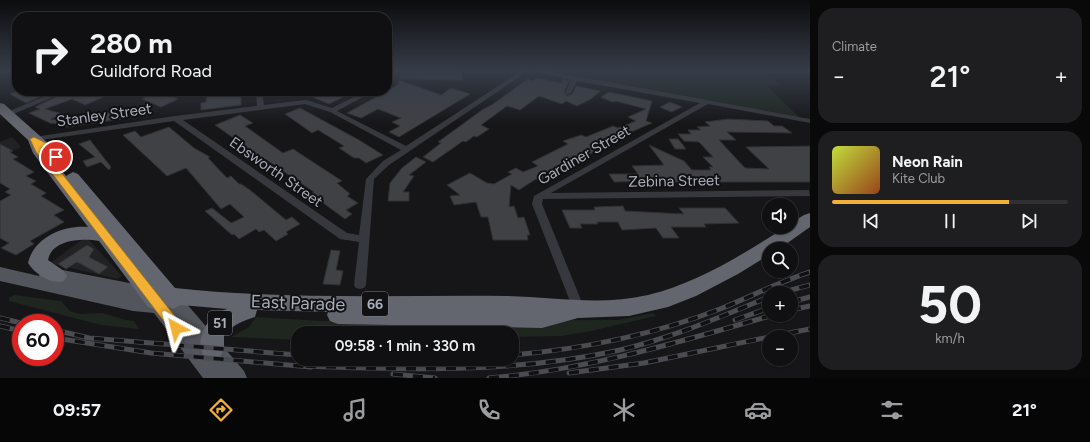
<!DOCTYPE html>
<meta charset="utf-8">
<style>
body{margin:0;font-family:Figtree,sans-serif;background:#1e1e20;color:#f1f3f6;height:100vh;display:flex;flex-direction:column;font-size:15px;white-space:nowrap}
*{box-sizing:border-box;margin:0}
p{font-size:13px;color:#9c9d9f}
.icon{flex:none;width:22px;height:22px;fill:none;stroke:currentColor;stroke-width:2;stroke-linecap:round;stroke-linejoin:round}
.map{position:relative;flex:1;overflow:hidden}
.drawer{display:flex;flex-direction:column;gap:8px;padding:8px;background:#09090a;width:280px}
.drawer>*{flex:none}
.hud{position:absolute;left:12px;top:12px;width:380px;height:84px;border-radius:16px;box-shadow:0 1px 3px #0004,0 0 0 1px #303032;background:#101012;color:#f1f3f6;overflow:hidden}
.fabs{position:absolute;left:762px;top:198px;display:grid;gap:8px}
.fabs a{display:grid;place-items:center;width:36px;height:36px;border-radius:50%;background:#101012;box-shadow:0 1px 3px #0004,0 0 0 1px #303032;font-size:20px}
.speed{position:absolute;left:12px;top:314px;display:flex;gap:8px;font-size:20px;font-weight:700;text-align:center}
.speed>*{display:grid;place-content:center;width:52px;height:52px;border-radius:50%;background:#101012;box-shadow:0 1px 3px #0004,0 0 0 1px #303032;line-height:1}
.speed .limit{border:6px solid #d22;background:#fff;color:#111}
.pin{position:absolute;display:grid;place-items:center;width:34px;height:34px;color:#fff;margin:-17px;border:2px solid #fff;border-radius:50%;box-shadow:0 1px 4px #0007}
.me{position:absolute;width:44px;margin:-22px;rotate:322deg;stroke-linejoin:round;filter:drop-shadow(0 0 3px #0008)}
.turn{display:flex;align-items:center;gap:14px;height:84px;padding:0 12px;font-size:18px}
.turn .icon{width:52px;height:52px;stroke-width:2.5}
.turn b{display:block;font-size:28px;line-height:34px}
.big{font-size:30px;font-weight:600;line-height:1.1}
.drawer .widget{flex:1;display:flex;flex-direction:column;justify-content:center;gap:6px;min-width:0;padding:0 14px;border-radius:16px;background:#1e1e20}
.drawer .dial{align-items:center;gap:0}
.dial b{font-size:52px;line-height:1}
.song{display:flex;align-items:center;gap:12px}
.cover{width:48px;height:48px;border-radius:6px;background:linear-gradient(135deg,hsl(70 70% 55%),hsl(20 70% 35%))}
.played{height:4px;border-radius:2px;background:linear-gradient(90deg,#f2b134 75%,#303032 75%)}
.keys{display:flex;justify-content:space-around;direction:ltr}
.heat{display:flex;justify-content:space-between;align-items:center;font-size:22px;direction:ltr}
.trip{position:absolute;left:291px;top:326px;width:228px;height:40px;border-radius:16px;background:#101012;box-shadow:0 1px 3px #0004,0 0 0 1px #303032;font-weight:600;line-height:40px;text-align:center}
.menu{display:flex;height:64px;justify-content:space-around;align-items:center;background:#060607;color:#9c9d9f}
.menu .icon{width:28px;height:28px}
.menu .current{color:#f2b134}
.menu b{font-size:18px;color:#f1f3f6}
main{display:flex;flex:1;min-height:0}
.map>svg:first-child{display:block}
.built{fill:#222225}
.green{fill:#1e261f}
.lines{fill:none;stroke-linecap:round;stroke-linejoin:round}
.stream{stroke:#2c353c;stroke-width:2}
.building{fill:#404145;stroke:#303034}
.street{fill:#37383d;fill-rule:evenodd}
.primary{fill:#53555c;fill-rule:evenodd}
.highway{fill:#63666e;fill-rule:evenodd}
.rail-casing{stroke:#4a4c52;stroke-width:5}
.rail{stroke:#111113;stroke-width:3.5;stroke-dasharray:10;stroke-linecap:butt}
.route{fill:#f2b134;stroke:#9d7322}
.labels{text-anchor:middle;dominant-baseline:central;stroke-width:4;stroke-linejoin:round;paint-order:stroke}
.shield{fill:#111113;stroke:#7b7e86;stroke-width:1}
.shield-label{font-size:14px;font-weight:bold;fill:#a8adb8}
.street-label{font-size:15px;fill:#a8adb8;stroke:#111113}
.near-street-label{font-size:18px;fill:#a8adb8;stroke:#111113}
</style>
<main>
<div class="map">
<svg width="810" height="378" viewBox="0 0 810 378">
<rect width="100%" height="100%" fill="#161618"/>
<g class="built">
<polygon points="12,137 21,147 0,156 0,142"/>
<polygon points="86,237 122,276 117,279 50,263"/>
</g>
<g class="green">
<polygon points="570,71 763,71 780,85 767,86 801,119 569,77"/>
<polygon points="14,295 61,301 70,311 80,314 102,313 126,320 134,321 139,329 101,325 9,301 9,298"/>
<polygon points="653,313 656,316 591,331 561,336 512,337 512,333 298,333 298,340 231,337 249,327 256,317 322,321 618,320"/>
</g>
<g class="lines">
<polyline class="stream" points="624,76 627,71"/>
</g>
<g class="building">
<polygon points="402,71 462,72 463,80 399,79"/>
<polygon points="536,78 562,83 562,79 569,81 564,92 567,96 572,94 576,86 600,91 591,99 577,106 566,101 562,104 539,96 520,110 507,106 481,125 489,129 477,137 474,136 466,142 463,141 433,162 423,157 441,143 438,142 482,110 493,104 528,79 533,81"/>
<polygon points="399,80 441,95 451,88 470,94 399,137 389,132 400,126 392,122 401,118 378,109 361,118 347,113 398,85"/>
<polygon points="18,91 31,93 37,91 54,91 26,103 10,94"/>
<polygon points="68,91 97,91 108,95 85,105 72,99 45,109 63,114 51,119 51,120 90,115 99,116 99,114 125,110 121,119 68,127 52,123 52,124 29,113 40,109 35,107"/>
<polygon points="159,91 178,99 161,107 142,99"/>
<polygon points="207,91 233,91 241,96 241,105 201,110 201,103 206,102"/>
<polygon points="299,91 355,91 329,104"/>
<polygon points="609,92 652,101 646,121 652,123 631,132 609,145 566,165 569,167 539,181 536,179 519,190 511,185 509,207 514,206 518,218 524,217 530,235 527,235 528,240 493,240 488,217 481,217 476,202 454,205 450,196 460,195 447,185 470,173 487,183 494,184 512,174 508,172 516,168 523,172 538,166 532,162 568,144 563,141 581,135 586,137 613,126 618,128 636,121 628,117 646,109 616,101 612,102 601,97"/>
<polygon points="670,102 682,107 671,112 660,107"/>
<polygon points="300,108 359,140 383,155 366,163 359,158 354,158 339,148 344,146 336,141 318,130 312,133 285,114"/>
<polygon points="240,115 253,123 245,126 283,153 293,149 342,181 337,183 350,194 347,196 358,203 346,210 352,214 345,219 311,194 314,192 265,159 260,161 249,149 215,125"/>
<polygon points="728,119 768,121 774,126 782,126 792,133 727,132 736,140 719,140 745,168 769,169 746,147 810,146 810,182 658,182 657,181 614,182 609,174 638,174 632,166 664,165 649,145 684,161 692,170 711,170 709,167 713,167 703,157 713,157 699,142 684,141 678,134 691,134 688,130 701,130 697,127 710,126 705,122"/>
<polygon points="169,127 194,148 210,157 208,158 227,178 231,176 239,184 241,184 250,190 286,220 292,217 300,224 286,232 288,234 276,241 264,230 259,232 256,229 239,239 234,234 232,235 205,211 212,208 231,223 244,217 230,204 221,209 186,168 167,176 123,135 135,131 141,137"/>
<polygon points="669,139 678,139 686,149 675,149"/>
<polygon points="90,140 111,167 109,170 101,162 87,167 83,161 95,157 79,144"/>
<polygon points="0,144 13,151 10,152 18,157 13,159 34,172 26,176 36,181 31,184 46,193 41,196 64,210 54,215 64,222 30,241 34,244 16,255 1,248 9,243 0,238 0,201 11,195 5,192 10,189 0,183"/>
<polygon points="416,157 426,162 409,175 414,176 403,192 409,192 409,201 388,201 390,183 402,168"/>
<polygon points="623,206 625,211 684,214 679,208 725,208 739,223 704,224 706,227 671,227 679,238 663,238 656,228 622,230 618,222 597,222 598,224 580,224 582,228 570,228 562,210 595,210 594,207"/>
<polygon points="87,245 94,249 89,257 108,267 99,274 77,262 66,269 58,264"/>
<polygon points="331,250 340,251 336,270 343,271 340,285 323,284"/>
</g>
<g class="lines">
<g class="street">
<polygon points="390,71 396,71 390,83 387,85 387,77"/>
<path d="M521,71H528L389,165L374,179L366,285L364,288L360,289L356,288L354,285L359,242L340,239L174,121L34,141L30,139L34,137L175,116L257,106L256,91H262L264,105L306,100L332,108L366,91H374L337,111L406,146ZM305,104L330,112L401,150L383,161L366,179L359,235L347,233L183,120Z"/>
<polygon points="531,71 544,71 575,76 810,119 810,123 708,104 551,193 809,190 810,196 543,199 542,204 585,310 583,314 579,315 575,314 532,204 534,196 700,103 577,81 571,93 568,95 565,93 571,80"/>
<polygon points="58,91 67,91 9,116 3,116 2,114"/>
</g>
<polygon class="primary" points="0,267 39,276 41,269 47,267 155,288 158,293 155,298 166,301 170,306 172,303 179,300 186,303 244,371 247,378 203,378 154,313 133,311 0,281"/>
<path class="highway" d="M0,103L4,104L49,144L44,148L45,149L66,176L73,172L78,174L175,288C285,300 396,295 506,296C553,297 601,306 648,295C698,283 743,254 786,227H791V223L804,215L810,213V227L779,249H769V255L738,274L696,296L668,307L629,316L578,318L542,328L338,324L330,321L327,315L328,312L257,310L255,317C243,321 232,325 224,335V350L220,357L212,360L204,357C194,337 207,317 227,309L181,305L173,309L164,304L162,307L155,310L148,307L99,241C83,238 52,239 48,260L64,271L67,276L64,281C51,285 35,274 28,263C34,237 64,225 88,227L33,153L28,140L0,114Z"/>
<g class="rail-casing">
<g id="rail">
<polyline points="780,293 810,285"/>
<polyline points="791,302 810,297"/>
<polyline points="791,310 810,306"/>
<polyline points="0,318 21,323"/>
<polyline points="735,320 769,308"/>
<polyline points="0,326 21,331"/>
<polyline points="55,330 89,338 298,355"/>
<polyline points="769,337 810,329"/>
<polyline points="55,338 151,353 311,367"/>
<path d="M512,355C583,349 653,335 720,309C750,297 779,282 810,272"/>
<polyline points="342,359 421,362 458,359"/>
<path d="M306,366C411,370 517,373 620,350C672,338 720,317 769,297"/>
<polyline points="569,373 644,363 769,337"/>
<polyline points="393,374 435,378"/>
<path d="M489,378C587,370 679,342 773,315"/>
</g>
</g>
<use href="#rail" class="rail"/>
</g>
<linearGradient id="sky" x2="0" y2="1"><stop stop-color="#0c0c0d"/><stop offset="0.57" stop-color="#363c48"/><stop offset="1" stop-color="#363c48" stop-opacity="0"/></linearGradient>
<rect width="810" height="124" fill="url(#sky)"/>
<polygon class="route" points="34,137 50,145 59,155 59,159 53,159 41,147 181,324 183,328 181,332 176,334 172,332 36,152 30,139"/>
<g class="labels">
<g class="shield">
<rect x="362" y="292" width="26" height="24" rx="3"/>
<rect x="208" y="311" width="24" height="24" rx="3"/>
</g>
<g class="shield-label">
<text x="375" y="304">66</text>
<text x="220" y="323">51</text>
</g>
<g class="street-label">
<text transform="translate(104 115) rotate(-8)">Stanley Street</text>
<text transform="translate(584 155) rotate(-30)">Gardiner Street</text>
<text transform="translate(276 172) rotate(35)">Ebsworth Street</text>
<text transform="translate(674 181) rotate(-1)">Zebina Street</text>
</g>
<g class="near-street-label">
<text transform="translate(298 303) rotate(2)">East Parade</text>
</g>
</g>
</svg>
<div class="fabs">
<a><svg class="icon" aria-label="sound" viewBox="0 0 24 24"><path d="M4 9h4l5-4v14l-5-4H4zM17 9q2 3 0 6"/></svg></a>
<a><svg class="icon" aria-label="search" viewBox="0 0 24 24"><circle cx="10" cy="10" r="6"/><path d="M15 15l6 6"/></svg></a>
<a>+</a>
<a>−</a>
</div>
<div class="speed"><div class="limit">60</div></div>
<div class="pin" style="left:56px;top:157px;background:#d93025"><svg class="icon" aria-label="arrive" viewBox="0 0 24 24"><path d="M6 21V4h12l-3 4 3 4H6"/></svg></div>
<svg class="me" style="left:176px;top:328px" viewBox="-20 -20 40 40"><path d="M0-17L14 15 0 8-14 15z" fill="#f2b134" stroke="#fff" stroke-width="4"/></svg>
<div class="trip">09:58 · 1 min · 330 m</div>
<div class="hud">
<div class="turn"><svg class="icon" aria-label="right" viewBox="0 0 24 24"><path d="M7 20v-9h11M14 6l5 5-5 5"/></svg><div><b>280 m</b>Guildford Road</div></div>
</div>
</div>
<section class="drawer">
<div class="widget"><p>Climate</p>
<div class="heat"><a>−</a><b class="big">21°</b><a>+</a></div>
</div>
<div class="widget">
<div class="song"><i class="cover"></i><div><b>Neon Rain</b><p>Kite Club</p></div></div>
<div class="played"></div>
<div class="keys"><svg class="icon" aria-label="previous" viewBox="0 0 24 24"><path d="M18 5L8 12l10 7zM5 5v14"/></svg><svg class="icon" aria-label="pause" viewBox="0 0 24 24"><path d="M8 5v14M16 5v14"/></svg><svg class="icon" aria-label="next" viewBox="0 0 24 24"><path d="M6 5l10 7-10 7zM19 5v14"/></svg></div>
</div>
<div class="widget dial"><b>50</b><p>km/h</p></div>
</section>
</main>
<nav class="menu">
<b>09:57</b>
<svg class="icon current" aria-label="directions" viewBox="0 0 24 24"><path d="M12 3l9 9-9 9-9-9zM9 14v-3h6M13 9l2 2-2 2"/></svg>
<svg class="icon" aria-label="music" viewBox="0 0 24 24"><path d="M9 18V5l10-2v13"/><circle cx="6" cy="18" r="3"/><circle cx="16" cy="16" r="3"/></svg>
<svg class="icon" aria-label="phone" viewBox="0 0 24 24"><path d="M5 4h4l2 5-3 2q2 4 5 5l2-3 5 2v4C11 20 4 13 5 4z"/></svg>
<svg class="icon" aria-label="climate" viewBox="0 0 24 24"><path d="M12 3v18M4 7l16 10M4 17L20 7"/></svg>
<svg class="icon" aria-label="car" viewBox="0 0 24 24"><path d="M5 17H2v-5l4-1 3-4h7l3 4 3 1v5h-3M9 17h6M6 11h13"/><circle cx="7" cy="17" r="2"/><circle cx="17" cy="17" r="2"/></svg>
<svg class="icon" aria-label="filters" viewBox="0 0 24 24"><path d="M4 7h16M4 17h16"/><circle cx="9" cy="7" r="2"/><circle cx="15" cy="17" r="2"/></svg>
<b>21°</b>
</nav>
